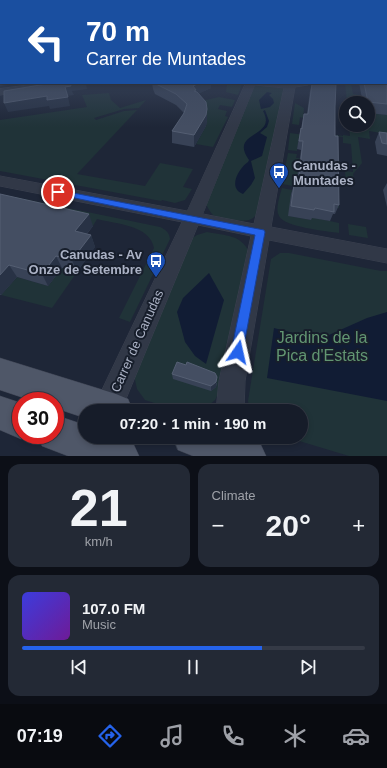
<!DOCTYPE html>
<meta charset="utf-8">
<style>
body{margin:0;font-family:Arial,sans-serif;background:#232935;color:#f1f3f6;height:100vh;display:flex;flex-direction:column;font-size:15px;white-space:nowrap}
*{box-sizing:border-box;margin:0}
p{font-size:13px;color:#9ea1a8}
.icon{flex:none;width:22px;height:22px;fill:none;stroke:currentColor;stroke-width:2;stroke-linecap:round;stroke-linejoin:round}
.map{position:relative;height:456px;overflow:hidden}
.drawer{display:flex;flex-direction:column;gap:8px;padding:8px;background:#0c0f17;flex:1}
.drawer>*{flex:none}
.banner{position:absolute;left:0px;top:0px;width:387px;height:84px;box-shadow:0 2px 6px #0003,0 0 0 1px #353a46;background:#1a4fa0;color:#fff;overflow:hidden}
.buttons{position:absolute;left:339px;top:96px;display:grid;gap:8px}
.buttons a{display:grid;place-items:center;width:36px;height:36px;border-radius:50%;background:#161c29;box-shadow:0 2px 6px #0003,0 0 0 1px #353a46;font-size:20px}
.speed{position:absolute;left:12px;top:392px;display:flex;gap:8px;font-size:20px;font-weight:700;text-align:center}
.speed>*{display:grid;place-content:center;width:52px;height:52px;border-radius:50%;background:#161c29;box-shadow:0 2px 6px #0003,0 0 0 1px #353a46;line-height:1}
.speed .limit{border:6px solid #d22;background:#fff;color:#111}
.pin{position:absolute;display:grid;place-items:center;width:34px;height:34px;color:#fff;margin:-17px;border:2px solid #fff;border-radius:50%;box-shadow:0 1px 4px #0007}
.me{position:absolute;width:44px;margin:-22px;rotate:11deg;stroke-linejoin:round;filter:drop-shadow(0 0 3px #0008)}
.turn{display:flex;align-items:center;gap:14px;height:84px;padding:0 20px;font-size:18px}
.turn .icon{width:52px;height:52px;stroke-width:2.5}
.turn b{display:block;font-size:28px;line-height:34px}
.big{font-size:30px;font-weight:600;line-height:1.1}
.drawer .card{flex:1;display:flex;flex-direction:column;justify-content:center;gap:6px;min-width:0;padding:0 14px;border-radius:12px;background:#232935}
.drawer .dial{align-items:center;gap:0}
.dial b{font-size:52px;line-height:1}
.song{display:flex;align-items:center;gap:12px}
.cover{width:48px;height:48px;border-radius:6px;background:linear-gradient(135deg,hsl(240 70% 55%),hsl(280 70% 35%))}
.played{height:4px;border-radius:2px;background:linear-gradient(90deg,#2563eb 70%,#353a46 70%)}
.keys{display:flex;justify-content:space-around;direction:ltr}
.heat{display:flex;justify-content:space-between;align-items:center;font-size:22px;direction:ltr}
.drawer .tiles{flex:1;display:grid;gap:8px;grid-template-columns:1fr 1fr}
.card:last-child{grid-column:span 2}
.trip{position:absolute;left:78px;top:404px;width:230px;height:40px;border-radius:20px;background:#161c29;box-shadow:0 2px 6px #0003,0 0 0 1px #353a46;font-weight:600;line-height:40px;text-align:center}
.tabs{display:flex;height:64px;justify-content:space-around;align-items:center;background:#090b10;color:#9ea1a8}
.tabs .icon{width:28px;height:28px}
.tabs .on{color:#2563eb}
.tabs b{font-size:18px;color:#f1f3f6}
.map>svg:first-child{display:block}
.green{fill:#203338}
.water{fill:#111c34}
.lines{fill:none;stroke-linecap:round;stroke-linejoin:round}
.minor-casing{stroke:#3b4150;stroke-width:1}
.major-casing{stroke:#3b4150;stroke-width:1}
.minor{fill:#313847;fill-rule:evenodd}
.major{fill:#4f5768;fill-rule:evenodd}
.wall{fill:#384256}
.shaded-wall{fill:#283245}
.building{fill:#444e62;stroke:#545e72}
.route{fill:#2563eb;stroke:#184099}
.labels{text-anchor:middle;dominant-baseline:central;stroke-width:4;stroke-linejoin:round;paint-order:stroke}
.poi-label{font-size:13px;font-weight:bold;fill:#abb2c5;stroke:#171e2b;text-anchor:start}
.street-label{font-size:13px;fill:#abb2c5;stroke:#171e2b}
.near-park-label{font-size:16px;fill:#629672;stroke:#171e2b}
</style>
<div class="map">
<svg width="387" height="456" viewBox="0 0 387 456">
<rect width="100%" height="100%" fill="#1e2637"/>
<g class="green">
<polygon points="235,83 242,84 238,95 226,92 227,84"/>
<polygon points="345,83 351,83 353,94 361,95 363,103 347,103"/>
<path d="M259,85L286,89L259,212C256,215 254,218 249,220C242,222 220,219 213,215C210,212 208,208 206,204L253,86Z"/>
<polygon points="109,93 111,100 120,108 146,100 139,108 124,109 94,118 96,120 124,111 137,110 77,174 145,186 160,163 193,169 183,187 192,189 185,200 175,203 162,200 161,201 0,171 0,120 87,107 82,95"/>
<polygon points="219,97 235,100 232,107 220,105 218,109 227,111 225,116 228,117 213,147 196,144 206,126 207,120 197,102"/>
<polygon points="295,103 304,108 303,118 300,117 299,125 292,124"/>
<polygon points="368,113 387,115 387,134 369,131 370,139 358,137 362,163 353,174 355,184 346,183 345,171 353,172 351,144 343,143 343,137 291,130 343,136 343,135 350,136 349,125 368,125"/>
<polygon points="290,133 328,138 299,137 297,151 288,150"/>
<polygon points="288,153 297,154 296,158 299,158 298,166 311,168 337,154 339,208 335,208 334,181 297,175 296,182 293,181 293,186 282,184"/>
<path d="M282,188L292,190L289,216L311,220V217L339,223V233C326,231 284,227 279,216C275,209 280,195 282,188Z"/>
<path d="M0,194L160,227C166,230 169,232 170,239L130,322L119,318L154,248C150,225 116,224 97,219L93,226L0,201Z"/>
<polygon points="348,224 366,227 368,238 349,235"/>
<path d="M207,232C227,236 240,234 250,253L220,390L215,400L202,411H179L145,400L137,389L134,375L191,239L197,235Z"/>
<polygon points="280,253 289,253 381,271 387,271 387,456 349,456 286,437 301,437 301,411 250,411 248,401 271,259"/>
<polygon points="62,268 77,272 52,308 1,295 17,277 48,286"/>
</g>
<g class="water">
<polygon points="267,92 272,93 269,95 273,99 274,103 270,107 261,109 259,100"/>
<path d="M265,110L269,121L267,127L260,133L267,137L262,156L251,161L255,178L251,185L243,194C227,188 239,168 248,162L249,160C228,131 278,138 263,111Z"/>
<polygon points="209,273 224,300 206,364 195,356 185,342 177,312 183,298"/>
<polygon points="387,312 387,401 267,378 274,328 314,338 329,335 367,318"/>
</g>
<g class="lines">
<g class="minor-casing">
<g id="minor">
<polygon points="43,83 69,83 64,86 0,95 0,89"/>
<path d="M246,83H310L308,85L295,87L271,227L387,249V263L269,240L245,381L244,411H216L219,381L251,236L198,225L121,411H95L94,408L98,398L182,222L0,186V176L187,211ZM255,85L284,88L254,224L203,214Z"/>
</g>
</g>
<g class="major-casing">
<g id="major">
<polygon points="0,358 116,394 128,399 133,411 85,411 85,418 55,408 55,401 33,401 0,390"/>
<polygon points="0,396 21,403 21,435 30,435 21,439 0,430"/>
<polygon points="55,415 85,425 85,437 120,437 133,443 139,456 68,456 42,446 38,435 55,435"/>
<polygon points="173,437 247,437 260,443 266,456 193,456 178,450"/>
</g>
</g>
<use href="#minor" class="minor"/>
<use href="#major" class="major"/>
</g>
<g class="wall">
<polygon points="387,76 387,115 368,113 368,103 363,103 359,83 386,83"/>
<polygon points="152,83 211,83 211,88 199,93 207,109 207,120 206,126 194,147 172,143 172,131 184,113 176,105 155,94 153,89"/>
<polygon points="312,84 335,107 335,136 339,205 335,214 333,214 330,221 312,218 311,220 288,216 291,194 294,185 296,185 301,150 297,149 299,137 301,128 304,114 307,114 310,91"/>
<polygon points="379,132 387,133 387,156 377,154 375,142"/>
<polygon points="387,183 387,207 383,190"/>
<polygon points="0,194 93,226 87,234 91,235 95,247 77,272 62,268 48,286 17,277 1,295 0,295"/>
<polygon points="172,374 217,383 216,387 211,391 173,379"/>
</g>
<g class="shaded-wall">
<polygon points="0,73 1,73 1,83 9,83 9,85 0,86"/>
<polygon points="70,83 86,83 87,89 72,91 74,95 67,96 65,87"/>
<polygon points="199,83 211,83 211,88 196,95 193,86"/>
<polygon points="47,96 68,97 70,106 50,109 49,106 8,112 4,103"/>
<polygon points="207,109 207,120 206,126 194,147 194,135"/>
<polygon points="89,214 93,226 79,243 75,231"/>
<polygon points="91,235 95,247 77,272 72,260"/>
<polygon points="56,256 62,268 48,286 42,274"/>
<polygon points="9,265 17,277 1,295 0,294 0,275"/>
<polygon points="217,377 216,387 211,391 211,386"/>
</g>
<g class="building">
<rect x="0" y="63" width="1" height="10"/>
<polygon points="386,74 387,76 387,104 368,102 364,83 386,83"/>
<polygon points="52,83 70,83 71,86 65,87 68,97 47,100 47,96 4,103 4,91"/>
<polygon points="154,83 199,83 193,86 196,90 194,91 197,92 206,102 207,109 206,115 194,135 172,131 184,113 187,104 176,94"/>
<polygon points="315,83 336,83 335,107 335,136 338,136 339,205 334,204 334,212 315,208 314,210 291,206 294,185 298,185 303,141 299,141 301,128 302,129 304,114 308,114 312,84"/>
<polygon points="379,132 387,133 387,144 382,143"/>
<polygon points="0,194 89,214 75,231 91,235 72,260 56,256 42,274 9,265 0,275"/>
<polygon points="177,362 186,365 187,362 215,373 217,377 216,382 211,386 172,374"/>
</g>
<linearGradient id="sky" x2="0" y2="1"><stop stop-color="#10151e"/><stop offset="0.5" stop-color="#3b475e"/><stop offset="1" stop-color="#3b475e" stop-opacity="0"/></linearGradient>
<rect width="387" height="127" fill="url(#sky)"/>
<polygon class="route" points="58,190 264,230 265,232 242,356 238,358 233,356 231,352 255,235 55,194 55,191"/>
<defs>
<g id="bus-pin" transform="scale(1)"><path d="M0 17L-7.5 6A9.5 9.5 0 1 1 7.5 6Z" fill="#1a4fb4" stroke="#171e2b"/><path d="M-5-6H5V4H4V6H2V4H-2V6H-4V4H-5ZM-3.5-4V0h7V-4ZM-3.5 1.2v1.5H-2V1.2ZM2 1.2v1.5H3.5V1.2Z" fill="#fff"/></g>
</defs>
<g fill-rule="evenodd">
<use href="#bus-pin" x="279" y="172"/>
<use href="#bus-pin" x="156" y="261"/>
</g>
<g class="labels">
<g class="poi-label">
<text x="293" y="165">Canudas -<tspan x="293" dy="15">Muntades</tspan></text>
<text x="142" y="254" text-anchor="end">Canudas - Av<tspan x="142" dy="15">Onze de Setembre</tspan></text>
</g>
<g class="street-label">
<text transform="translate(137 341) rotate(-66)">Carrer de Canudas</text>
</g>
<g class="near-park-label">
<text x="322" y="337">Jardins de la<tspan x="322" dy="18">Pica d'Estats</tspan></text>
</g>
</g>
</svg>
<div class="buttons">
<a><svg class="icon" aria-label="search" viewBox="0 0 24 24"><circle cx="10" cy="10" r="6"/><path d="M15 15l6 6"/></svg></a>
</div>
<div class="speed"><div class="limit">30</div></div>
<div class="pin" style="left:58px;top:192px;background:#d93025"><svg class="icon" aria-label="arrive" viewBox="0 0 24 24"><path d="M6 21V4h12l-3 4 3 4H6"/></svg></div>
<svg class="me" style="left:238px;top:352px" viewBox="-20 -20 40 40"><path d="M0-17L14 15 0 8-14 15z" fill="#2563eb" stroke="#fff" stroke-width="4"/></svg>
<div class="trip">07:20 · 1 min · 190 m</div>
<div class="banner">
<div class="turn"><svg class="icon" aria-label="left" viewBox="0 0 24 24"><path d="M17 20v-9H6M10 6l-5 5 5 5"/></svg><div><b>70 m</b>Carrer de Muntades</div></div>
</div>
</div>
<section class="drawer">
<div class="tiles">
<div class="card dial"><b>21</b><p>km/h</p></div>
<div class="card"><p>Climate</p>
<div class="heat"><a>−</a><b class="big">20°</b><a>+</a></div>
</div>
<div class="card">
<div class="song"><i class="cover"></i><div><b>107.0 FM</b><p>Music</p></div></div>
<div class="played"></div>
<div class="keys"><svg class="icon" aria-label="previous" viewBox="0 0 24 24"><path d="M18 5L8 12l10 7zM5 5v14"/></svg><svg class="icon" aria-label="pause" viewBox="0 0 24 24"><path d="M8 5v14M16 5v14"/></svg><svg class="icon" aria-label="next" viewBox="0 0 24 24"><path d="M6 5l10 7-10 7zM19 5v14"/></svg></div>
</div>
</div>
</section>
<nav class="tabs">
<b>07:19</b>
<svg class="icon on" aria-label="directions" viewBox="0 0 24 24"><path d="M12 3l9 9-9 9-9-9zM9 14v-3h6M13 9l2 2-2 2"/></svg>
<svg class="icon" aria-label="music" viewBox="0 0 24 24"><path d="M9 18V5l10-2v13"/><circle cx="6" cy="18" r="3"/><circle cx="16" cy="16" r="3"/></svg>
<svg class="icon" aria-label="phone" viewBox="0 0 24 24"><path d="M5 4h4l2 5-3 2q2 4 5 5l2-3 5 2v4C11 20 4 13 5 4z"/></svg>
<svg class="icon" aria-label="climate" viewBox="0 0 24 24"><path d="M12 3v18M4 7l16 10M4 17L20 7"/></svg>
<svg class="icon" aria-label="car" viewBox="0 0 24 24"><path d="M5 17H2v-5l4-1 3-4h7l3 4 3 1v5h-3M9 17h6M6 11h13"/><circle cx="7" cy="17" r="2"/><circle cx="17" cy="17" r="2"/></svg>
</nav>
